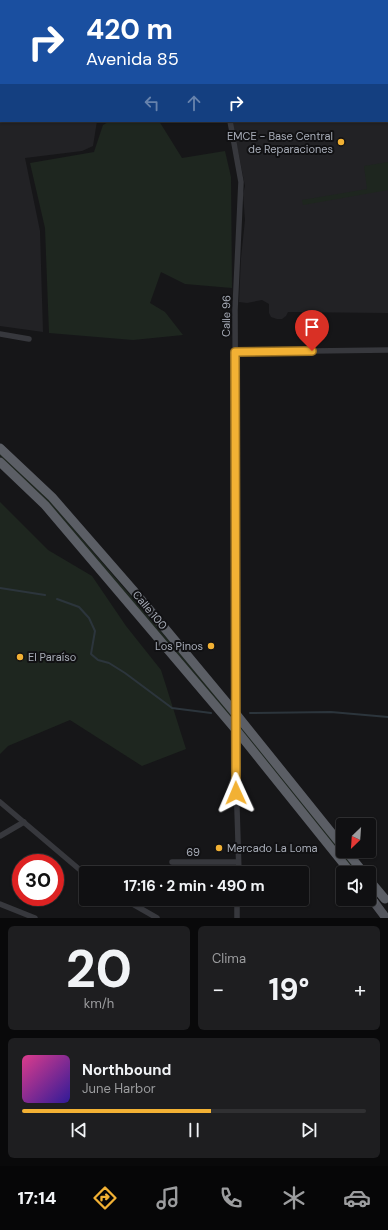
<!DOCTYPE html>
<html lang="es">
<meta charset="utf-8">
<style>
body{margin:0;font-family:"DM Sans",sans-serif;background:#1e1e20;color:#f1f3f6;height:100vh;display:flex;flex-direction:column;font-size:15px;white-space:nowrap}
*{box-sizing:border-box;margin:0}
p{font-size:13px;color:#9c9d9f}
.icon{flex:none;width:22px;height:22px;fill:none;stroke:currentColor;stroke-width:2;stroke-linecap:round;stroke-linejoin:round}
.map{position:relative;height:918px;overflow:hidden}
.panel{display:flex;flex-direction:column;gap:8px;padding:8px;background:#09090a;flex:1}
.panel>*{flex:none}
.guide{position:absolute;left:0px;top:0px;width:388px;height:122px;box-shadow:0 1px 3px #0004,0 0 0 1px #303032;background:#1a4fa0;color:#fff;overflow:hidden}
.needle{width:26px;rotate:205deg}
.controls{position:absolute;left:336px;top:818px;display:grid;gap:8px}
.controls a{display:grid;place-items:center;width:40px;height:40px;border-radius:4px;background:#101012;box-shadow:0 1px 3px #0004,0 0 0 1px #303032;font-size:20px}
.speed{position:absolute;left:12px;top:854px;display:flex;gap:8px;font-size:20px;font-weight:700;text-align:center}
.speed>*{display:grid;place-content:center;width:52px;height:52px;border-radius:50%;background:#101012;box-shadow:0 1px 3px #0004,0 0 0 1px #303032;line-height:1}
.speed .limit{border:6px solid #d22;background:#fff;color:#111}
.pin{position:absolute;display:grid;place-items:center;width:34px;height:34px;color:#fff;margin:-41px -17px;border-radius:50% 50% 50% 0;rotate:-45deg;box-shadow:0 0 4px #0007}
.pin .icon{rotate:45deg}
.me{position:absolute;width:44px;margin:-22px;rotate:359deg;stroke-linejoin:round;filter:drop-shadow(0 0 3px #0008)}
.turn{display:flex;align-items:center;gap:14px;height:84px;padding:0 20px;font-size:18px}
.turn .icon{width:52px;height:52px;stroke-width:2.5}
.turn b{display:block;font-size:28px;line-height:34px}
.lanes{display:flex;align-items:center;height:38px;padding:0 20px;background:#0003;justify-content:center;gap:20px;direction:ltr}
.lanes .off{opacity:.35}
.big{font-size:30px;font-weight:700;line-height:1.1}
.panel .widget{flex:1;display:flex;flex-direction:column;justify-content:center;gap:6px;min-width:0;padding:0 14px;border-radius:6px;background:#1e1e20}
.panel .dial{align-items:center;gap:0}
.dial b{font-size:52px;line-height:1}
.song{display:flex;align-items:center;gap:12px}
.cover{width:48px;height:48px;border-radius:6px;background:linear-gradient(135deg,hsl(330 70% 55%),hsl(250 70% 35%))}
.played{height:4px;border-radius:2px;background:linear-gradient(90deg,#f2b134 55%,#303032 55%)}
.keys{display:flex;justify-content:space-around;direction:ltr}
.heat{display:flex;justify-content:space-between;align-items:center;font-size:22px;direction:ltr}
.panel .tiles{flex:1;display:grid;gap:8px;grid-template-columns:1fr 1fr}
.widget:last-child{grid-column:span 2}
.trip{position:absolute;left:79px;top:866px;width:230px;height:40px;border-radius:4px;background:#101012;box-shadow:0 1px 3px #0004,0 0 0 1px #303032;font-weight:700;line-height:40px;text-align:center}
.dock{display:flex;height:64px;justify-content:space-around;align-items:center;background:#060607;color:#9c9d9f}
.dock .icon{width:28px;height:28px}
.dock .on{color:#f2b134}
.dock b{font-size:18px;color:#f1f3f6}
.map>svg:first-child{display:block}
.built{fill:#222225}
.green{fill:#1e261f}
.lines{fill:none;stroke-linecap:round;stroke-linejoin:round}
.stream{stroke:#2c353c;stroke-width:2}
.minor{stroke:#37383d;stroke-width:5.5}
.primary{stroke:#53555c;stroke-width:9}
.trunk{stroke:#5b5e65;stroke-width:9}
.route-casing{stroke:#9d7322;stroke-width:10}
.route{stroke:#f2b134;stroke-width:7}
.poi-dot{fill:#f2b134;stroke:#111113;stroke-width:1.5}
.labels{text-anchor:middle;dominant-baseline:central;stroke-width:4;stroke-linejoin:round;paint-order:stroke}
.poi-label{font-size:11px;fill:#a8adb8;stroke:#111113;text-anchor:end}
.street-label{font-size:11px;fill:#a8adb8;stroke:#111113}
</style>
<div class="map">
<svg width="388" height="918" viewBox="0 0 388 918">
<rect width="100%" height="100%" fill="#161618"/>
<g class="built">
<polygon points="0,0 139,0 139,1 1,1 1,121 97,121 93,146 82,151 25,158 40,231 43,332 0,326"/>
<polygon points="387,8 388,8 388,313 288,312 286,316 282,319 277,319 271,317 269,313 269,304 262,300 247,303 239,302 241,258 245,220 243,194 245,186 232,121 387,121"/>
</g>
<g class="green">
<polygon points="110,121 159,121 182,158 225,151 231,177 232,288 185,284 161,272 150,303 165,312 183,335 133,340 49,333 45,228 30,163 94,152 103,125"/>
<polygon points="388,162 388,190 303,205 302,200 367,189 364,166"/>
<polygon points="0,453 49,500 234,717 234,721 48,502 0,456"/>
<polygon points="0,502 48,550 92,576 126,626 161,670 186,749 142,766 70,720 8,746 0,754"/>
<polygon points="239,724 359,873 356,873 239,727"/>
</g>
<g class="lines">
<g class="stream">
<polyline points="0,588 45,595"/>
<polyline points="57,599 79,607 89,618 95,631 91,654 98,660 109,663 125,673 172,708 211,713"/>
<polyline points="250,713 331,712 388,717"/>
</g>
<g class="minor">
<polyline points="214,1 215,0"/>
<polyline points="230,121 241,182 235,310 237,731 236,777 239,873"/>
<polyline points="0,334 29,339"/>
<polyline points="235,352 388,350"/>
<polyline points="0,802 86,875"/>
<polyline points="0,836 24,822"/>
<polyline points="172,862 238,862"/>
<polyline points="124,899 157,918"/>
<polyline points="0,904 35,918"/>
<polyline points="237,918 237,899"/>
</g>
<polyline class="primary" points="374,902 386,918"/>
<g class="trunk">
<polyline points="0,448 52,497 133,590 236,714 343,847"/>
<polyline points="0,462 45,505 237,731 351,873"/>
<polyline points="346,851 364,873"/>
<polyline points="369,880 385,899"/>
<polyline points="369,895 374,902"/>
</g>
</g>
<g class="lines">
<g class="route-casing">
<polyline id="route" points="236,793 235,352 312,351"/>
</g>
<use href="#route" class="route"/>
</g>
<g class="poi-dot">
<circle cx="341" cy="142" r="4"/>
<circle cx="211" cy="646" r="4"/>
<circle cx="20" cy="657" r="4"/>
<circle cx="219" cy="848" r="4"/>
</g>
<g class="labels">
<g class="poi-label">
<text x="333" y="136">EMCE - Base Central<tspan x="333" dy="13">de Reparaciones</tspan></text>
<text x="203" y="646">Los Pinos</text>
<text x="28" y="657" text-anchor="start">El Paraíso</text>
<text x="227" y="848" text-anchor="start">Mercado La Loma</text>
</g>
<g class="street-label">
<text transform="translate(226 316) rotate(-89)">Calle 96</text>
<text transform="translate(150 610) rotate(50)">Calle 100</text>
<text x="193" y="852">69</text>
</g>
</g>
</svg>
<div class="controls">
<a><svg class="needle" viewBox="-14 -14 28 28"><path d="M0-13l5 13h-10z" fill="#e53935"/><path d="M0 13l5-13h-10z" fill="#9c9d9f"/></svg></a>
<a><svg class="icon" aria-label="sound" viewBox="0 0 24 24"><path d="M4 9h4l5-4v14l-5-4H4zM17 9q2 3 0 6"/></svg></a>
</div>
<div class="speed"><div class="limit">30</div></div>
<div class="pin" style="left:312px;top:351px;background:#d93025"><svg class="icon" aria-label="arrive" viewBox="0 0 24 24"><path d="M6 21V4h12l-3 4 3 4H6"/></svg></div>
<svg class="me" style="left:236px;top:793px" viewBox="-20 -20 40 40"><path d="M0-17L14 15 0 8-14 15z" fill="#f2b134" stroke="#fff" stroke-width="4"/></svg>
<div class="trip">17:16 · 2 min · 490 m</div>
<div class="guide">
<div class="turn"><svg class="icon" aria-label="right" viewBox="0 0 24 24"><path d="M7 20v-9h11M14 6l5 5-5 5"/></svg><div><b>420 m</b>Avenida 85</div></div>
<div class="lanes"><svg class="icon off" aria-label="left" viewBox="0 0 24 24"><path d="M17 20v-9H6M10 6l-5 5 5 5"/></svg><svg class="icon off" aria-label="ahead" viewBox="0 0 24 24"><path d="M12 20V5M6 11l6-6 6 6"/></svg><svg class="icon" aria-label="right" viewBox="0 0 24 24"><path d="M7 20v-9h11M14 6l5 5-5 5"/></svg></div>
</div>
</div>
<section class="panel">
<div class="tiles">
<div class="widget dial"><b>20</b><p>km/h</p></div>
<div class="widget"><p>Clima</p>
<div class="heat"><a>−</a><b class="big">19°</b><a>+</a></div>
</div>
<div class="widget">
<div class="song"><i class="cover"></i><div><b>Northbound</b><p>June Harbor</p></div></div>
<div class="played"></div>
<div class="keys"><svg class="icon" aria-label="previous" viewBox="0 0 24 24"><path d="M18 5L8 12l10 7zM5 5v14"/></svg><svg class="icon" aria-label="pause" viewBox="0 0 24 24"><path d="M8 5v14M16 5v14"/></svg><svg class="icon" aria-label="next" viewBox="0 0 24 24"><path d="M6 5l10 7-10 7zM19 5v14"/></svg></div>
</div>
</div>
</section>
<nav class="dock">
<b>17:14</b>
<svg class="icon on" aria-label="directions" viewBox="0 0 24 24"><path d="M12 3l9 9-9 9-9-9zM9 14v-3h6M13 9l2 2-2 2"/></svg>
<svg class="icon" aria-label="music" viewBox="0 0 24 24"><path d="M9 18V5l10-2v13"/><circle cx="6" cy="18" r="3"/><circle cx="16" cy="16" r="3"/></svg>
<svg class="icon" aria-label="phone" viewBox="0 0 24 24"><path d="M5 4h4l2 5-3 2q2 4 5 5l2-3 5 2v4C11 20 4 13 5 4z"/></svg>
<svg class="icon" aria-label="climate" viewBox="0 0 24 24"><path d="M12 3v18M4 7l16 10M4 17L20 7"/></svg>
<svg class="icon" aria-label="car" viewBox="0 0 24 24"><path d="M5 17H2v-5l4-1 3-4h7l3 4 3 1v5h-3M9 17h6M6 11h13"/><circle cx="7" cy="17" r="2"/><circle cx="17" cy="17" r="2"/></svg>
</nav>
